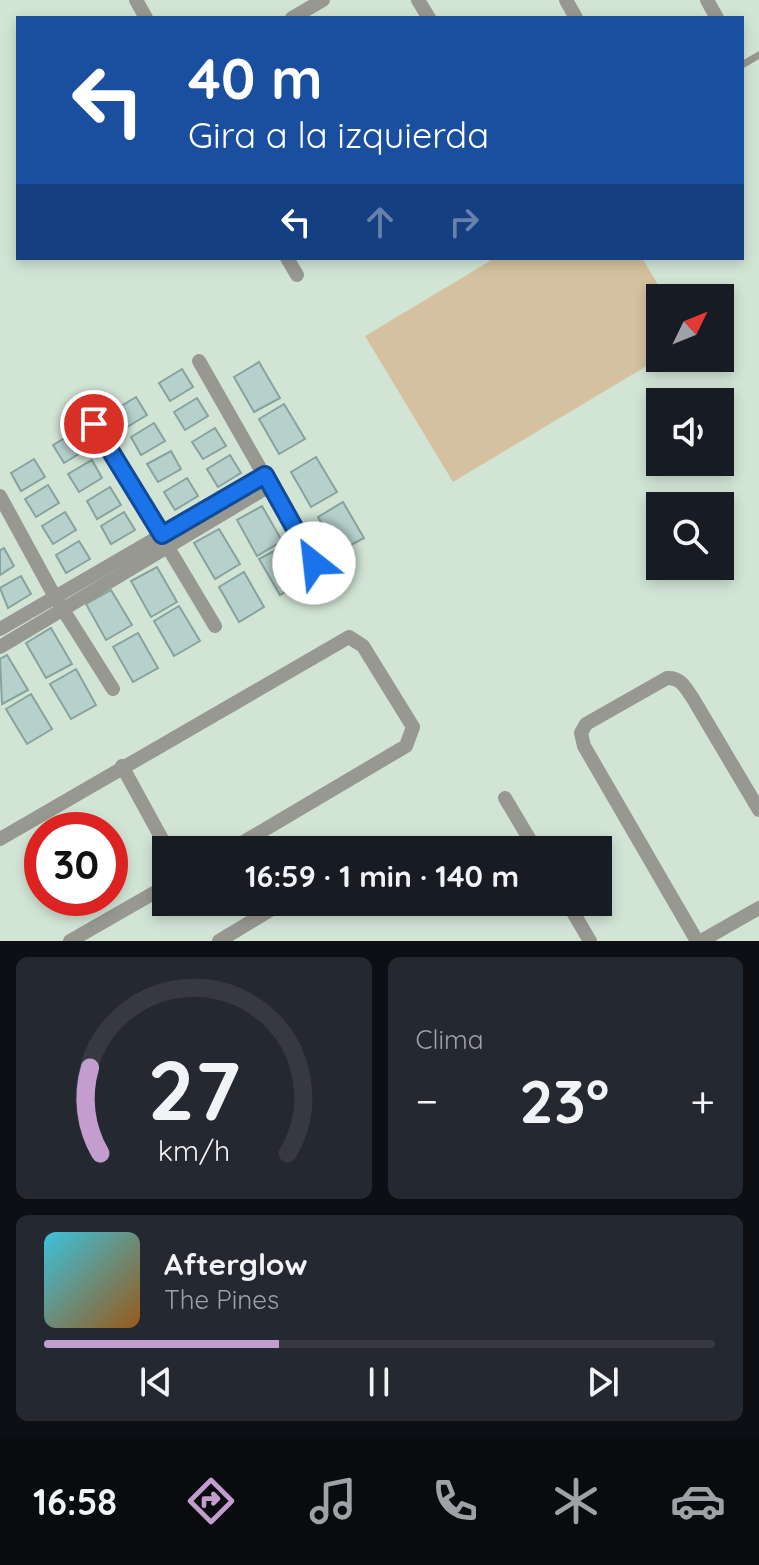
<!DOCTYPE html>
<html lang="es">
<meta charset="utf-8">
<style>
body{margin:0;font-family:Quicksand,sans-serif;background:#242831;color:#f1f3f6;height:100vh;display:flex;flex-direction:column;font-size:30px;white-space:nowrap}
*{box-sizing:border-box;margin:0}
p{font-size:26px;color:#9ea1a6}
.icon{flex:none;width:44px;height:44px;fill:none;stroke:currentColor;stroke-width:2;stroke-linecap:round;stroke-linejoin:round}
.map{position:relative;height:941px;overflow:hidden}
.side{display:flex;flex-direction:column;gap:16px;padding:16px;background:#0d0f14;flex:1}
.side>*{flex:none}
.hud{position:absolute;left:16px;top:16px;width:728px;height:244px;border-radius:0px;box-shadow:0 4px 12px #0003;background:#1a4fa0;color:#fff;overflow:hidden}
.needle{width:52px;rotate:47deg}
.fabs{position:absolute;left:646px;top:284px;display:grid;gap:16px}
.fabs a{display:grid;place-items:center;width:88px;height:88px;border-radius:0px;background:#171b24;box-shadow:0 4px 12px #0003;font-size:40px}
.speed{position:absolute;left:24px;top:812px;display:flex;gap:16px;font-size:40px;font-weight:700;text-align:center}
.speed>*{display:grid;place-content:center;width:104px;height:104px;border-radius:50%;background:#171b24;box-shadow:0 4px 12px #0003;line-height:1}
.speed .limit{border:12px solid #d22;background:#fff;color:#111}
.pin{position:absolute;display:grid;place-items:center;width:68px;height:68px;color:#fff;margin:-34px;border:4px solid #fff;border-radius:50%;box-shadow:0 2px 8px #0007}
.me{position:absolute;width:88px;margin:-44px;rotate:331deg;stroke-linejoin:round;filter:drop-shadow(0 0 6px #0008)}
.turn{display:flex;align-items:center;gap:28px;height:168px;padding:0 40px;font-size:36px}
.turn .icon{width:104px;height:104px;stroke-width:2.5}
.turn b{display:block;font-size:56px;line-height:68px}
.lanes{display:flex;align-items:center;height:76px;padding:0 40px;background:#0003;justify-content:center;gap:40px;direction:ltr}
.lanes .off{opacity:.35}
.big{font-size:60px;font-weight:700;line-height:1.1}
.side .tile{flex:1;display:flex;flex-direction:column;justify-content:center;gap:12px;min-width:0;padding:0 28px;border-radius:12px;background:#242831}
.side .dial{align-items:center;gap:0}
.dial svg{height:208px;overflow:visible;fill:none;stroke:#363941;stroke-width:7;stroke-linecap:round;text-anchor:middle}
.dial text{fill:#f1f3f6;stroke:none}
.song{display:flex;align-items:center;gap:24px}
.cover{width:96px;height:96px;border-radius:12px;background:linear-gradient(135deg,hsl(190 70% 55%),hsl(30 70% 35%))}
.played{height:8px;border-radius:4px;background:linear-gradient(90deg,#c49dcf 35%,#363941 35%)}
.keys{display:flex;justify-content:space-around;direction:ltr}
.heat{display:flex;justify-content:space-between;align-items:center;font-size:44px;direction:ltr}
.side .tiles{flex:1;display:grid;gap:16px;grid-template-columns:1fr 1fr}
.tile:last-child{grid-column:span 2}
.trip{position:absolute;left:152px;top:836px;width:460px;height:80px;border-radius:0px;background:#171b24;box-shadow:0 4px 12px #0003;font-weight:700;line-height:80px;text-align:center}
.dock{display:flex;height:128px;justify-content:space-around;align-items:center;background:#090b0e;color:#9ea1a6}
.dock .icon{width:56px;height:56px}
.dock .selected{color:#c49dcf}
.dock b{font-size:36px;color:#f1f3f6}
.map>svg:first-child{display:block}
.green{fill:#d5c19f}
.building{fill:#b6d1cc;stroke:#88a29e;stroke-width:2}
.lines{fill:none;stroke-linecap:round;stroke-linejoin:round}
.service{stroke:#97988f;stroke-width:7}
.minor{stroke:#97988f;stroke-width:14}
.route-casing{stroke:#114b97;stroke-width:20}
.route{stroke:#1a73e8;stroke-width:14}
</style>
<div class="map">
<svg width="759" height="941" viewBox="0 0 759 941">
<rect width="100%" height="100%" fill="#d2e5d5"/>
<polygon class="green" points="495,258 642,258 666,298 660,298 660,358 453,482 365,336"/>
<g class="building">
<polygon points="259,362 280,398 254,412 234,377"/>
<polygon points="182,369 193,387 170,401 159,383"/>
<polygon points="136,397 147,415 124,429 113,411"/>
<polygon points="197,398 208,416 185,430 174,412"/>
<polygon points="284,404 305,439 279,454 259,419"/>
<polygon points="154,423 165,441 141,455 131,437"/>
<polygon points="215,428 226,446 203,459 192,442"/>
<polygon points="77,431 87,449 64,463 53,445"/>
<polygon points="171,451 181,469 158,482 147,464"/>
<polygon points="230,455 241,473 218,487 207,469"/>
<polygon points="316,457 337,492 311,507 291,472"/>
<polygon points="34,459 45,477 21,491 11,473"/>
<polygon points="92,460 102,478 79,492 68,474"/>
<polygon points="187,478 198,496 175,510 164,492"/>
<polygon points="48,485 59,503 36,517 25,499"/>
<polygon points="110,487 121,505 97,519 87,501"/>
<polygon points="343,502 364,538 338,552 318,517"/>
<polygon points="262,506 282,541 257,556 237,520"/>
<polygon points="65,512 76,530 53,544 42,526"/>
<polygon points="124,512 135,530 111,544 101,526"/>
<polygon points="219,529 240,564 215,579 194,543"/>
<polygon points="79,541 90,559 66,573 56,555"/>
<polygon points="285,545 305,580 280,595 259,559"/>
<polygon points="4,548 14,566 0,575 0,550"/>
<polygon points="157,567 177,602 151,617 131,581"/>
<polygon points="244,572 264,607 239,622 219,587"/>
<polygon points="21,576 31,594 8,608 0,588"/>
<polygon points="111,590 132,625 106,640 86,604"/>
<polygon points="179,606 200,641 174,656 154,621"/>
<polygon points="51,628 72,664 46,678 26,643"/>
<polygon points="138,633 158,668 133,682 113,647"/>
<polygon points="7,655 28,690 2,704 0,659"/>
<polygon points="76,669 96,705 71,719 50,684"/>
<polygon points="31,694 52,729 27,744 6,709"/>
</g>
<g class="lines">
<polyline class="service" points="742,65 759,55"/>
<g class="minor">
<polyline points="136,0 146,18"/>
<polyline points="418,0 429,18"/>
<polyline points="566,0 576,18"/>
<polyline points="707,0 717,18"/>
<polyline points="292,18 323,0"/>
<polyline points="287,258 297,275"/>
<polyline points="199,361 314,563"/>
<polyline points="94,424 215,626"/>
<polyline points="0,496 55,597 113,689"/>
<polyline points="0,629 265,475"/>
<polyline points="0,647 271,485"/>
<polyline points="122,766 168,850"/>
<polyline points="505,798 536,850"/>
<polyline points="0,839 349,637 363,646 413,727 406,746 230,850"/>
<polyline points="567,902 590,941"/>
<polyline points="70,941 166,886"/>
<polyline points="219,941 277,906 275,902"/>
<path d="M697,941L584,746L581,733L586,724L667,678C680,677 685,687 692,697L759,810"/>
<polyline points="701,941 759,908"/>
</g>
</g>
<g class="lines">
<g class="route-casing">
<polyline id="route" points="94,424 162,535 265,475 314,563"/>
</g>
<use href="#route" class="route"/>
</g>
</svg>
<div class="fabs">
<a><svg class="needle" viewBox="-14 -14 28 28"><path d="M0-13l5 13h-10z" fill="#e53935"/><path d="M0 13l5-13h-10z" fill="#9ea1a6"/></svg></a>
<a><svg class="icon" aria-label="sound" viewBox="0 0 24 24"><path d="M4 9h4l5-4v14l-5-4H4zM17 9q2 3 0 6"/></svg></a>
<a><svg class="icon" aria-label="search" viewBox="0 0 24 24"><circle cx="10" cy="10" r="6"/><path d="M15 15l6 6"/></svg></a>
</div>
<div class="speed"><div class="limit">30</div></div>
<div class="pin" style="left:94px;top:424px;background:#d93025"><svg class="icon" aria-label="arrive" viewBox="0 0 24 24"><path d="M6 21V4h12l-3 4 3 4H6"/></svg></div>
<svg class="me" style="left:314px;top:563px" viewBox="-20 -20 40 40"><circle r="19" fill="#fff"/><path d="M0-13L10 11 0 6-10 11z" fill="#1a73e8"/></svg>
<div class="trip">16:59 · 1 min · 140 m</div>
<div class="hud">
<div class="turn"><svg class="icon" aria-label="left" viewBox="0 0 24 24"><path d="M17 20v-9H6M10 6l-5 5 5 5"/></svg><div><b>40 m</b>Gira a la izquierda</div></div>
<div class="lanes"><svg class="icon" aria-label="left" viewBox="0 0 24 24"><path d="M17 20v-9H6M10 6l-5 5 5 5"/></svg><svg class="icon off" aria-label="ahead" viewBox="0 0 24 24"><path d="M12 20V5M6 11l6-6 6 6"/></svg><svg class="icon off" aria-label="right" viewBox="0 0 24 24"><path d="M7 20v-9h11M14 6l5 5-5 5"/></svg></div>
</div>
</div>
<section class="side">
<div class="tiles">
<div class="tile dial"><svg viewBox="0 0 100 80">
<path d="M14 69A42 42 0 1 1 86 69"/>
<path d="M14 69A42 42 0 0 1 10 36" stroke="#c49dcf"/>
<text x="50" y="56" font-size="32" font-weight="700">27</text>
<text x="50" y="72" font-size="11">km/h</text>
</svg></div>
<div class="tile"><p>Clima</p>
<div class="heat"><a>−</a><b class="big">23°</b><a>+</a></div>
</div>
<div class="tile">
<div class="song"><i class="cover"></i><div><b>Afterglow</b><p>The Pines</p></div></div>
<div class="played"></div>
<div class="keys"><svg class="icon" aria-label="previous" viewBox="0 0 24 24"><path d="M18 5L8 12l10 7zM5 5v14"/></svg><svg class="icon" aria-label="pause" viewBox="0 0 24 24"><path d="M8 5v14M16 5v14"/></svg><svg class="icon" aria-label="next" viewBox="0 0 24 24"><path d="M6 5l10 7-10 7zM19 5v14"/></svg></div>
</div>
</div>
</section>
<nav class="dock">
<b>16:58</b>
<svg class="icon selected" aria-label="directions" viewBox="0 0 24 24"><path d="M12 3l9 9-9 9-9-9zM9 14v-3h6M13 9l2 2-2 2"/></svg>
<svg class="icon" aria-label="music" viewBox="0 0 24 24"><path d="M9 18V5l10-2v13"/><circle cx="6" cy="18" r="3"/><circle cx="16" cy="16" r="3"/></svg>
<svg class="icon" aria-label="phone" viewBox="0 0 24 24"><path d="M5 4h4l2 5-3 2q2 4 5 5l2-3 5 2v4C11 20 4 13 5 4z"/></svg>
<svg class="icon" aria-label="climate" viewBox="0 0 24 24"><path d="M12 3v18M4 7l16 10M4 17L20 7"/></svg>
<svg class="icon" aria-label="car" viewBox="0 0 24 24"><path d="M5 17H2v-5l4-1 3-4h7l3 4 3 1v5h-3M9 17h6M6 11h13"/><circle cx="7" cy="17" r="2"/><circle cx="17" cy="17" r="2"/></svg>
</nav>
